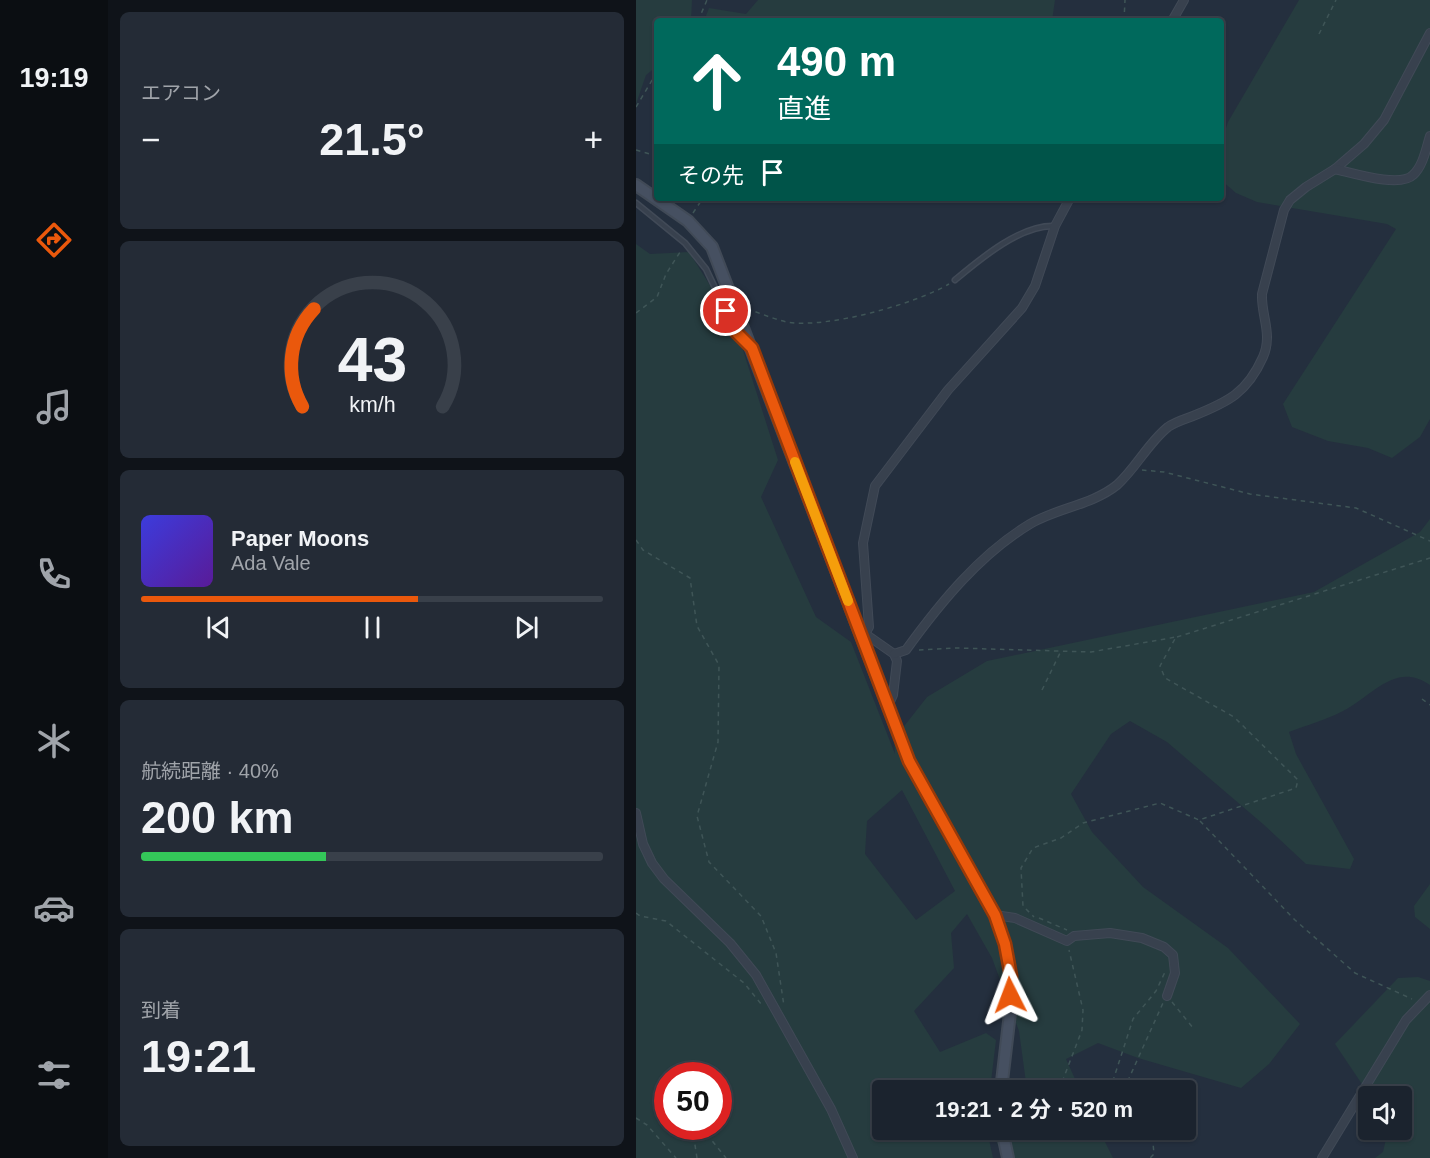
<!DOCTYPE html>
<html lang="ja">
<meta charset="utf-8">
<style>
body{margin:0;font-family:Helvetica,"Noto Sans JP",sans-serif;background:#242b36;color:#f1f3f6;height:100vh;display:flex;flex-direction:column;font-size:22px;white-space:nowrap}
*{box-sizing:border-box;margin:0}
p{font-size:20px;color:#a0a4aa}
.icon{flex:none;width:33px;height:33px;fill:none;stroke:currentColor;stroke-width:2;stroke-linecap:round;stroke-linejoin:round}
.map{position:relative;flex:1;overflow:hidden}
.drawer{display:flex;flex-direction:column;gap:12px;padding:12px;background:#0f1319;width:528px}
.drawer>*{flex:none}
.top-card{position:absolute;left:18px;top:18px;width:570px;height:183px;border-radius:6px;box-shadow:0 2px 4px #0004,0 0 0 2px #39404a;background:#00695c;color:#fff;overflow:hidden}
.buttons{position:absolute;left:722px;top:1086px;display:grid;gap:12px}
.buttons a{display:grid;place-items:center;width:54px;height:54px;border-radius:6px;background:#1b232e;box-shadow:0 2px 4px #0004,0 0 0 2px #39404a;font-size:30px}
.speed{position:absolute;left:18px;top:1062px;display:flex;gap:12px;font-size:30px;font-weight:700;text-align:center}
.speed>*{display:grid;place-content:center;width:78px;height:78px;border-radius:50%;background:#1b232e;box-shadow:0 2px 4px #0004,0 0 0 2px #39404a;line-height:1}
.speed .limit{border:9px solid #d22;background:#fff;color:#111}
.pin{position:absolute;display:grid;place-items:center;width:51px;height:51px;color:#fff;margin:-26px;border:3px solid #fff;border-radius:50%;box-shadow:0 2px 6px #0007}
.me{position:absolute;width:66px;margin:-33px;rotate:357deg;stroke-linejoin:round;filter:drop-shadow(0 0 4px #0008)}
.turn{display:flex;align-items:center;gap:21px;height:126px;padding:0 24px;font-size:27px}
.turn .icon{width:78px;height:78px;stroke-width:2.5}
.turn b{display:block;font-size:42px;line-height:51px}
.then{display:flex;align-items:center;height:57px;padding:0 24px;background:#0003;gap:12px;font-size:22px}
.big{font-size:45px;font-weight:700;line-height:1.1}
.drawer .widget{flex:1;display:flex;flex-direction:column;justify-content:center;gap:9px;min-width:0;padding:0 21px;border-radius:9px;background:#242b36}
.drawer .dial{align-items:center;gap:0}
.dial svg{height:156px;overflow:visible;fill:none;stroke:#39404a;stroke-width:7;stroke-linecap:round;text-anchor:middle}
.dial text{fill:#f1f3f6;stroke:none}
.song{display:flex;align-items:center;gap:18px}
.cover{width:72px;height:72px;border-radius:9px;background:linear-gradient(135deg,hsl(240 70% 55%),hsl(270 70% 35%))}
.played{height:6px;border-radius:3px;background:linear-gradient(90deg,#ea580c 60%,#39404a 60%)}
.keys{display:flex;justify-content:space-around;direction:ltr}
.heat{display:flex;justify-content:space-between;align-items:center;font-size:33px;direction:ltr}
.charge{height:9px;border-radius:4px;background:linear-gradient(90deg,#34c759 40%,#39404a 0)}
.trip{position:absolute;left:236px;top:1080px;width:324px;height:60px;border-radius:6px;background:#1b232e;box-shadow:0 2px 4px #0004,0 0 0 2px #39404a;font-weight:700;line-height:60px;text-align:center}
main{display:flex;flex:1;min-height:0}
.menu{display:flex;flex-direction:column;width:108px;justify-content:space-around;align-items:center;background:#0b0e12;color:#a0a4aa}
.menu .icon{width:42px;height:42px}
.menu .on{color:#ea580c}
.menu b{font-size:27px;color:#f1f3f6}
.map>svg:first-child{display:block}
.green{fill:#263c3f;fill-rule:evenodd}
.lines{fill:none;stroke-linecap:round;stroke-linejoin:round}
.lane-casing{stroke:#414a57;stroke-width:7}
.street-casing{stroke:#414a57;stroke-width:10}
.secondary-casing{stroke:#414a57;stroke-width:14}
.path{stroke:#3f5557;stroke-width:1.5;stroke-dasharray:4.5 4.5;stroke-linecap:butt}
.lane{stroke:#38414e;stroke-width:4}
.street{stroke:#38414e;stroke-width:8}
.secondary{stroke:#465061;stroke-width:10}
.route-casing{stroke:#983908;stroke-width:15}
.route{stroke:#ea580c;stroke-width:10}
.slow{stroke:#f59e0b;stroke-width:10}
</style>
<main>
<nav class="menu">
<b>19:19</b>
<svg class="icon on" aria-label="directions" viewBox="0 0 24 24"><path d="M12 3l9 9-9 9-9-9zM9 14v-3h6M13 9l2 2-2 2"/></svg>
<svg class="icon" aria-label="music" viewBox="0 0 24 24"><path d="M9 18V5l10-2v13"/><circle cx="6" cy="18" r="3"/><circle cx="16" cy="16" r="3"/></svg>
<svg class="icon" aria-label="phone" viewBox="0 0 24 24"><path d="M5 4h4l2 5-3 2q2 4 5 5l2-3 5 2v4C11 20 4 13 5 4z"/></svg>
<svg class="icon" aria-label="climate" viewBox="0 0 24 24"><path d="M12 3v18M4 7l16 10M4 17L20 7"/></svg>
<svg class="icon" aria-label="car" viewBox="0 0 24 24"><path d="M5 17H2v-5l4-1 3-4h7l3 4 3 1v5h-3M9 17h6M6 11h13"/><circle cx="7" cy="17" r="2"/><circle cx="17" cy="17" r="2"/></svg>
<svg class="icon" aria-label="filters" viewBox="0 0 24 24"><path d="M4 7h16M4 17h16"/><circle cx="9" cy="7" r="2"/><circle cx="15" cy="17" r="2"/></svg>
</nav>
<section class="drawer">
<div class="widget"><p>エアコン</p>
<div class="heat"><a>−</a><b class="big">21.5°</b><a>+</a></div>
</div>
<div class="widget dial"><svg viewBox="0 0 100 80">
<path d="M14 69A42 42 0 1 1 86 69"/>
<path d="M14 69A42 42 0 0 1 20 19" stroke="#ea580c"/>
<text x="50" y="56" font-size="32" font-weight="700">43</text>
<text x="50" y="72" font-size="11">km/h</text>
</svg></div>
<div class="widget">
<div class="song"><i class="cover"></i><div><b>Paper Moons</b><p>Ada Vale</p></div></div>
<div class="played"></div>
<div class="keys"><svg class="icon" aria-label="previous" viewBox="0 0 24 24"><path d="M18 5L8 12l10 7zM5 5v14"/></svg><svg class="icon" aria-label="pause" viewBox="0 0 24 24"><path d="M8 5v14M16 5v14"/></svg><svg class="icon" aria-label="next" viewBox="0 0 24 24"><path d="M6 5l10 7-10 7zM19 5v14"/></svg></div>
</div>
<div class="widget"><p>航続距離 · 40%</p><b class="big">200 km</b><div class="charge"></div></div>
<div class="widget"><p>到着</p><b class="big">19:21</b></div>
</section>
<div class="map">
<svg width="794" height="1158" viewBox="0 0 794 1158">
<rect width="100%" height="100%" fill="#242f3e"/>
<g class="green">
<polygon points="0,0 56,0 55,21 21,21 21,66 10,75 0,104"/>
<polygon points="122,0 419,0 416,21 68,21 73,8 110,14"/>
<polygon points="663,0 794,0 794,419 784,437 756,458 732,448 692,441 656,427 647,404 760,229 751,224 621,202 600,193 585,180 585,143 592,122"/>
<path d="M0,244L14,254L53,252L99,325L142,460L125,497L180,617L215,642L259,754L258,739L291,697L351,661L678,592L784,532L794,519V685C759,661 737,696 707,711C690,720 671,725 653,732L660,754L718,859L714,869L670,864L627,824L531,742L494,721L475,734L435,794L456,832L507,887L592,948L664,1024L633,1064L605,1088L502,1058L462,1043L430,1059L444,1090H391L383,1031L356,958L331,914L315,933L318,968L278,1011L304,1052L350,1033L360,1040L354,1090H246V1130H351L357,1158H0ZM266,790L319,891L280,920L229,854L231,821ZM32,1076H82V1126H32Z"/>
<polygon points="794,884 794,929 779,917 778,906"/>
<polygon points="782,977 794,981 794,1158 739,1158 747,1152 752,1130 765,1130 765,1096 734,1096 699,1044 762,978"/>
<polygon points="355,1130 463,1130 477,1158 368,1158"/>
</g>
<g class="lines">
<g class="lane-casing">
<g id="lane">
<polyline points="0,203 49,243 70,269 100,332 107,339"/>
<path d="M319,280C343,260 385,224 419,226"/>
</g>
</g>
<g class="street-casing">
<g id="street">
<polyline points="536,21 548,0"/>
<polyline points="699,169 728,144 748,120 794,33"/>
<polyline points="230,632 233,627 227,543 239,486 312,390 386,308 399,286 419,226 434,198"/>
<polyline points="228,633 258,654 261,661 257,695 252,706"/>
<path d="M258,654L270,650C304,603 344,554 394,524C421,508 456,505 481,485C500,468 512,443 532,427C539,422 549,419 557,416C592,402 611,393 627,357C637,334 625,316 626,294L648,210L654,200L670,187L699,169C717,173 764,188 777,175C787,166 790,149 794,136"/>
<polyline points="0,813 7,844 16,863 28,879 94,943 120,975 195,1109 217,1158"/>
<polyline points="359,915 379,918 431,941 438,936 474,933 506,938 528,947 537,955 539,973 531,996"/>
<polyline points="686,1158 770,1020 794,995"/>
</g>
</g>
<g class="secondary-casing">
<g id="secondary">
<polyline points="0,185 52,221 76,247 273,761 359,915 369,944 375,976 374,1013 365,1090"/>
<polyline points="366,1130 372,1158"/>
</g>
</g>
<g class="path">
<polyline points="62,21 71,0"/>
<polyline points="488,21 489,0"/>
<polyline points="683,34 700,0"/>
<polyline points="0,107 21,72"/>
<polyline points="0,150 21,156"/>
<polyline points="57,213 67,198"/>
<path d="M111,309C124,313 137,319 151,322C190,329 279,304 313,284"/>
<polyline points="0,313 21,297 30,274 46,249"/>
<polyline points="506,470 528,472 614,494 720,508 794,541"/>
<polyline points="0,540 7,550 54,578 61,626 83,665 82,742 61,816 73,862 125,916 140,953 148,1006"/>
<polyline points="541,637 794,558"/>
<polyline points="283,650 321,648 455,652 540,637 524,666 529,678 598,717 662,780 660,788 563,820 524,803 447,823 425,838 397,848 385,868 387,906 398,917"/>
<polyline points="406,690 424,653"/>
<polyline points="786,699 794,705"/>
<polyline points="564,821 659,920 719,973 776,999"/>
<polyline points="0,913 4,916 30,921 108,983 126,1005"/>
<polyline points="403,918 431,930"/>
<polyline points="536,1002 558,1029"/>
<polyline points="423,1090 446,1030 447,1010 433,950"/>
<polyline points="474,1090 497,1019 520,991 529,972"/>
<polyline points="490,1090 490,1085 527,1003"/>
<polyline points="0,1118 11,1125 40,1158"/>
<polyline points="509,1130 517,1143 518,1154 514,1158"/>
<polyline points="61,1158 57,1132 65,1127 90,1158"/>
</g>
<use href="#lane" class="lane"/>
<use href="#street" class="street"/>
<use href="#secondary" class="secondary"/>
</g>
<g class="lines">
<g class="route-casing">
<polyline id="route" points="90,311 100,332 116,348 273,761 359,915 369,944 375,976 374,995"/>
</g>
<use href="#route" class="route"/>
<polyline class="slow" points="159,462 212,601"/>
</g>
</svg>
<div class="buttons">
<a><svg class="icon" aria-label="sound" viewBox="0 0 24 24"><path d="M4 9h4l5-4v14l-5-4H4zM17 9q2 3 0 6"/></svg></a>
</div>
<div class="speed"><div class="limit">50</div></div>
<div class="pin" style="left:90px;top:311px;background:#d93025"><svg class="icon" aria-label="arrive" viewBox="0 0 24 24"><path d="M6 21V4h12l-3 4 3 4H6"/></svg></div>
<svg class="me" style="left:374px;top:995px" viewBox="-20 -20 40 40"><path d="M0-17L14 15 0 8-14 15z" fill="#ea580c" stroke="#fff" stroke-width="4"/></svg>
<div class="trip">19:21 · 2 分 · 520 m</div>
<div class="top-card">
<div class="turn"><svg class="icon" aria-label="ahead" viewBox="0 0 24 24"><path d="M12 20V5M6 11l6-6 6 6"/></svg><div><b>490 m</b>直進</div></div>
<div class="then">その先<svg class="icon" aria-label="arrive" viewBox="0 0 24 24"><path d="M6 21V4h12l-3 4 3 4H6"/></svg></div>
</div>
</div>
</main>
